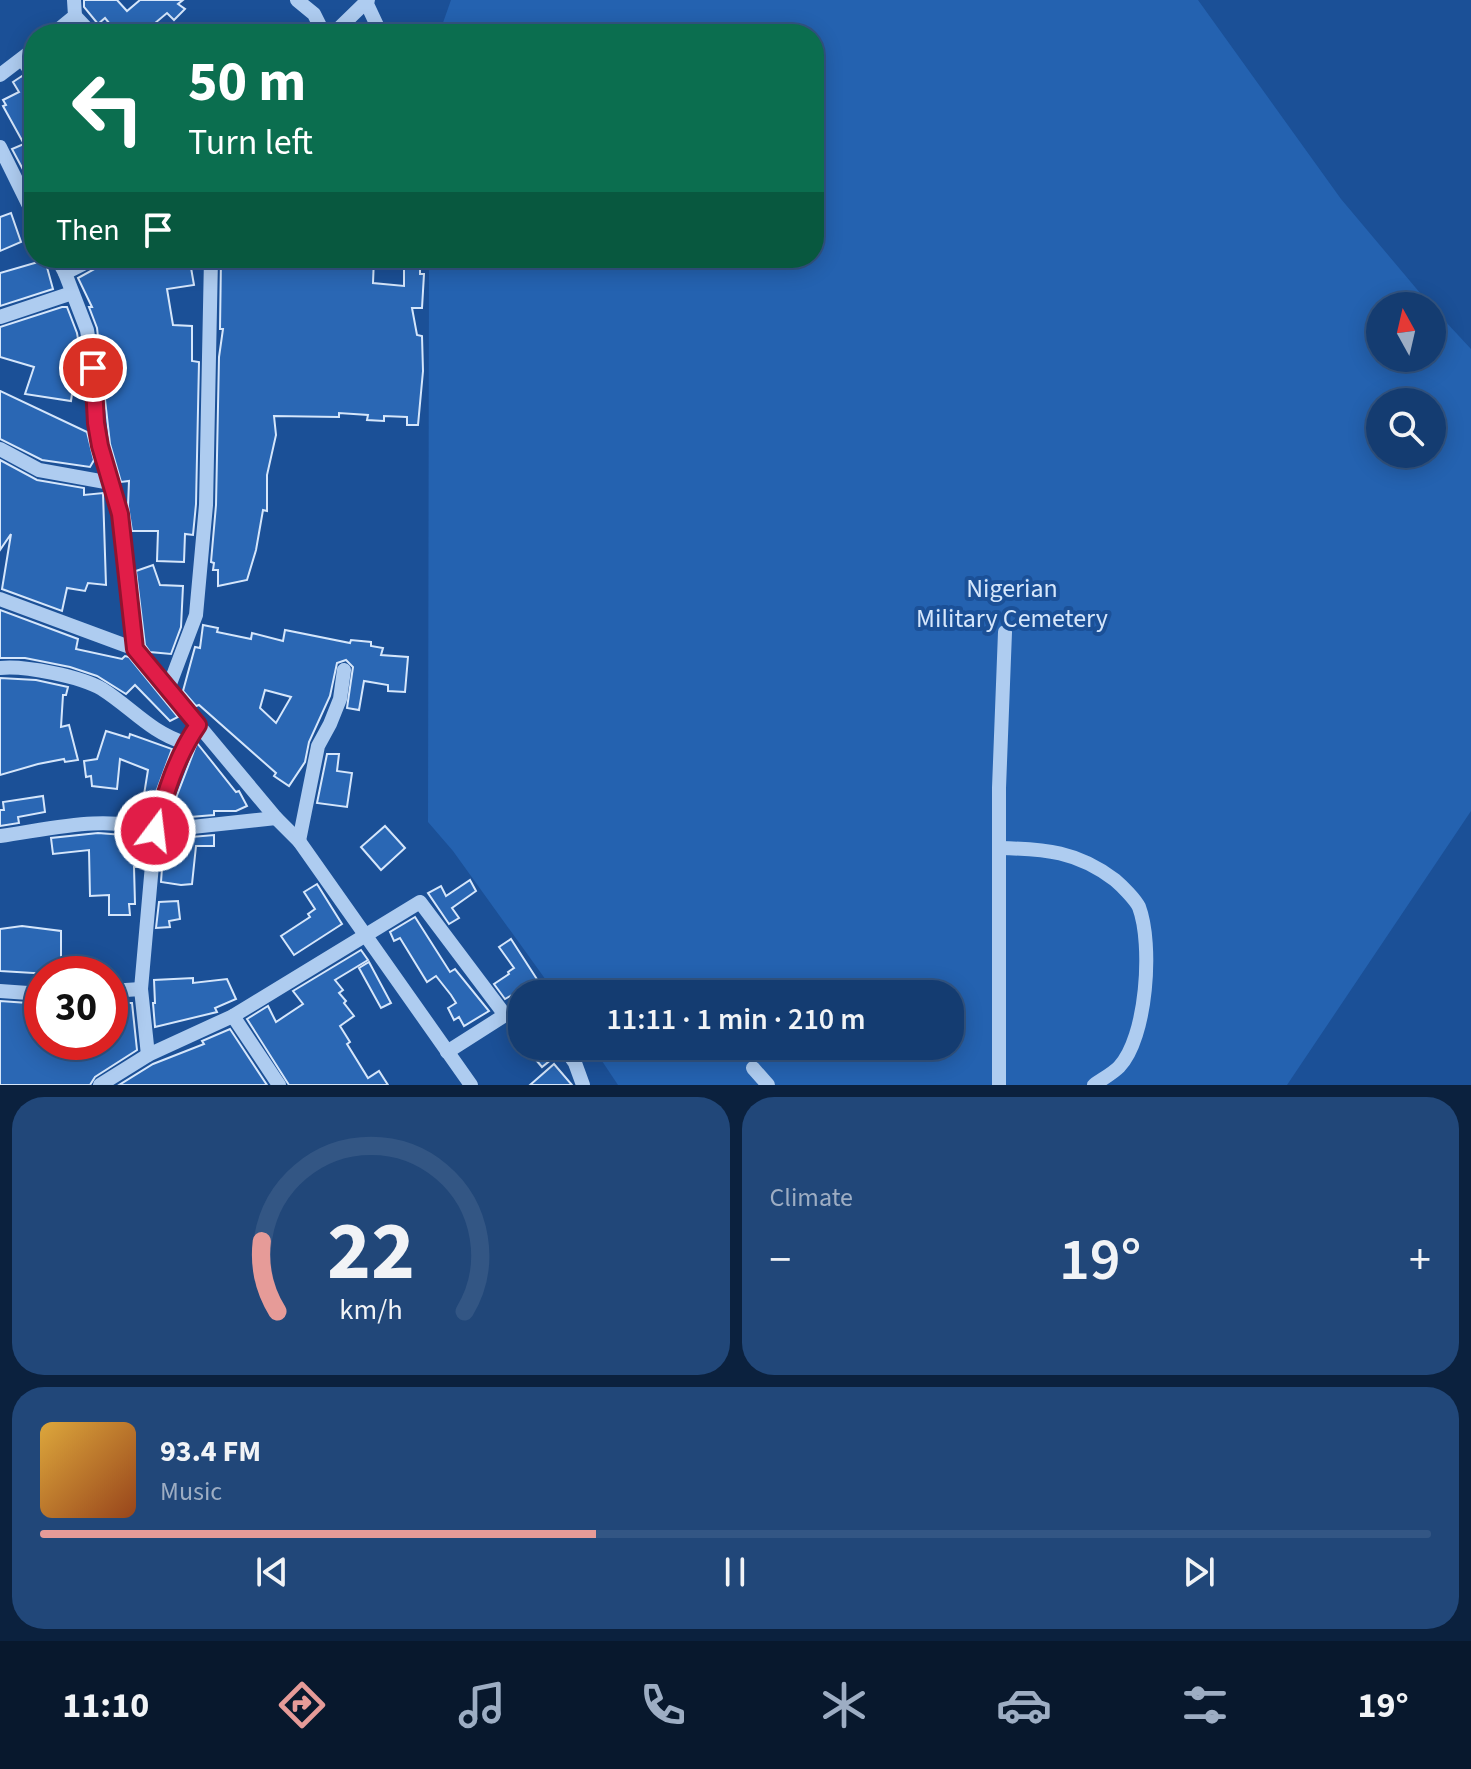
<!DOCTYPE html>
<meta charset="utf-8">
<style>
body{margin:0;font-family:"Source Sans 3",sans-serif;background:#214779;color:#f1f3f6;height:100vh;display:flex;flex-direction:column;font-size:30px;white-space:nowrap}
*{box-sizing:border-box;margin:0}
p{font-size:26px;color:#9dadc3}
.icon{flex:none;width:44px;height:44px;fill:none;stroke:currentColor;stroke-width:2;stroke-linecap:round;stroke-linejoin:round}
.map{position:relative;height:1085px;overflow:hidden}
.side{display:flex;flex-direction:column;gap:12px;padding:12px;background:#0b213e;flex:1}
.side>*{flex:none}
.top-card{position:absolute;left:24px;top:24px;width:800px;height:244px;border-radius:32px;box-shadow:0 4px 20px #0003,0 0 0 2px #335684;background:#0b6e4f;color:#fff;overflow:hidden}
.needle{width:52px;rotate:352deg}
.fabs{position:absolute;left:1366px;top:292px;display:grid;gap:16px}
.fabs a{display:grid;place-items:center;width:80px;height:80px;border-radius:50%;background:#143c71;box-shadow:0 4px 20px #0003,0 0 0 2px #335684;font-size:40px}
.speed{position:absolute;left:24px;top:956px;display:flex;gap:16px;font-size:40px;font-weight:700;text-align:center}
.speed>*{display:grid;place-content:center;width:104px;height:104px;border-radius:50%;background:#143c71;box-shadow:0 4px 20px #0003,0 0 0 2px #335684;line-height:1}
.speed .limit{border:12px solid #d22;background:#fff;color:#111}
.pin{position:absolute;display:grid;place-items:center;width:68px;height:68px;color:#fff;margin:-34px;border:4px solid #fff;border-radius:50%;box-shadow:0 2px 8px #0007}
.me{position:absolute;width:88px;margin:-44px;rotate:15deg;stroke-linejoin:round;filter:drop-shadow(0 0 6px #0008)}
.turn{display:flex;align-items:center;gap:28px;height:168px;padding:0 32px;font-size:36px}
.turn .icon{width:104px;height:104px;stroke-width:2.5}
.turn b{display:block;font-size:56px;line-height:68px}
.then{display:flex;align-items:center;height:76px;padding:0 32px;background:#0003;gap:16px;font-size:30px}
.big{font-size:60px;font-weight:600;line-height:1.1}
.side .widget{flex:1;display:flex;flex-direction:column;justify-content:center;gap:12px;min-width:0;padding:0 28px;border-radius:32px;background:#214779}
.side .dial{align-items:center;gap:0}
.dial svg{height:208px;overflow:visible;fill:none;stroke:#335684;stroke-width:7;stroke-linecap:round;text-anchor:middle}
.dial text{fill:#f1f3f6;stroke:none}
.song{display:flex;align-items:center;gap:24px}
.cover{width:96px;height:96px;border-radius:12px;background:linear-gradient(135deg,hsl(40 70% 55%),hsl(20 70% 35%))}
.played{height:8px;border-radius:4px;background:linear-gradient(90deg,#e69b98 40%,#335684 40%)}
.keys{display:flex;justify-content:space-around;direction:ltr}
.heat{display:flex;justify-content:space-between;align-items:center;font-size:44px;direction:ltr}
.side .tiles{flex:1;display:grid;gap:12px;grid-template-columns:1fr 1fr}
.widget:last-child{grid-column:span 2}
.trip{position:absolute;left:508px;top:980px;width:456px;height:80px;border-radius:32px;background:#143c71;box-shadow:0 4px 20px #0003,0 0 0 2px #335684;font-weight:600;line-height:80px;text-align:center}
.menu{display:flex;height:128px;justify-content:space-around;align-items:center;background:#08182d;color:#9dadc3}
.menu .icon{width:56px;height:56px}
.menu .selected{color:#e69b98}
.menu b{font-size:36px;color:#f1f3f6}
.map>svg:first-child{display:block}
.green{fill:#2462b0;fill-rule:evenodd}
.building{fill:#2a67b4;stroke:#d5e6fb;stroke-width:2;fill-rule:evenodd}
.lines{fill:none;stroke-linecap:round;stroke-linejoin:round}
.minor{stroke:#aeccf0;stroke-width:14}
.route-casing{stroke:#92132f;stroke-width:20}
.route{stroke:#e11d48;stroke-width:14}
.labels{text-anchor:middle;dominant-baseline:central;stroke-width:8;stroke-linejoin:round;paint-order:stroke}
.park-label{font-size:26px;fill:#d5e6fb;stroke:#1b5097}
</style>
<div class="map">
<svg width="1471" height="1085" viewBox="0 0 1471 1085">
<rect width="100%" height="100%" fill="#1b5097"/>
<path class="green" d="M451,0H1198L1341,199L1431,306H1380V358H1432V307L1471,349V811L1287,1085H618L592,1046H950V994H556L453,851L428,822L429,258H814V34H439ZM1380,402H1432V454H1380Z"/>
<g class="building">
<polygon points="84,0 117,0 127,11 140,0 183,0 178,4 185,9 174,20 167,13 142,34 118,34 105,18 98,24 84,7"/>
<polygon points="22,76 29,85 34,86 34,110 29,113 34,123 34,190 12,149 24,144 3,106 6,105 3,100 19,92 13,82"/>
<polygon points="11,213 21,242 0,251 0,217"/>
<polygon points="105,258 134,258 136,262 182,258 183,263 190,262 194,285 167,289 173,325 192,326 192,361 199,362 196,504 193,535 185,534 184,562 157,561 158,531 132,531 128,506 129,481 121,482 110,444 97,328 89,307 92,307 78,278 100,266"/>
<polygon points="221,258 374,258 373,283 404,286 404,258 420,258 420,274 424,274 422,308 412,308 417,335 422,336 423,371 418,425 407,425 407,417 384,416 384,421 367,420 368,415 339,413 339,417 274,416 276,435 267,475 267,511 263,510 256,550 247,580 218,586 218,570 213,570 214,563 211,562 216,505 219,357 223,329 220,329"/>
<polygon points="45,260 53,289 0,306 0,273"/>
<polygon points="62,307 67,307 77,333 83,367 76,366 71,401 25,394 34,367 0,357 0,327"/>
<polygon points="0,391 87,432 94,460 90,467 42,460 0,439"/>
<polygon points="0,460 37,480 84,488 84,495 103,493 106,585 88,583 85,591 67,588 62,611 2,589 11,534 0,550"/>
<polygon points="153,565 160,585 183,586 181,627 171,654 150,652 145,645 136,571"/>
<polygon points="0,610 78,639 76,649 122,659 125,656 129,657 178,717 170,721 135,685 126,694 97,676 70,667 25,658 0,658"/>
<path d="M203,625L218,628L217,632L251,639L252,633L283,641L285,630L350,643L351,640L371,642V646L383,648L381,655L408,657L405,692L388,691V685L364,681L359,710L347,708L353,667L346,660L337,663L330,696L309,742L305,762L289,786L274,776L276,773L199,705L196,706L183,691L195,647L200,648ZM265,690L291,697L276,723L260,708Z"/>
<polygon points="0,678 36,680 68,687 66,695 63,695 61,727 69,725 78,760 65,762 64,759 38,764 0,775"/>
<polygon points="106,731 129,738 130,734 172,749 151,806 142,807 148,770 120,759 117,789 92,786 91,776 86,777 84,761 97,759"/>
<polygon points="197,743 236,792 239,791 247,806 236,811 214,811 214,815 178,818 178,811 171,811"/>
<polygon points="327,754 339,754 337,771 352,773 347,807 317,803"/>
<polygon points="43,796 45,812 18,817 19,823 0,826 0,810 4,810 3,802"/>
<polygon points="385,826 405,848 381,870 361,847"/>
<polygon points="98,833 136,836 138,867 134,867 135,904 129,904 130,915 109,915 109,895 90,896 89,850 53,854 51,838"/>
<polygon points="214,835 214,846 196,846 192,884 181,885 161,882 164,840 180,842 180,838"/>
<polygon points="470,880 476,891 452,908 459,918 449,924 428,893 441,886 446,896"/>
<polygon points="317,884 342,924 294,955 281,936 310,917 308,914 315,909 304,892"/>
<polygon points="178,901 180,919 169,921 170,927 156,928 159,902"/>
<polygon points="415,917 450,972 455,969 489,1011 464,1026 459,1017 454,1020 448,1008 456,1003 451,995 436,976 427,982 400,938 394,941 390,932"/>
<polygon points="22,926 61,931 61,965 50,965 50,974 0,971 0,929"/>
<polygon points="511,939 542,987 533,994 522,994 519,991 505,999 494,984 509,974 508,972 514,968 499,947"/>
<polygon points="361,950 368,960 335,980 343,990 339,993 346,1001 344,1003 354,1016 340,1026 350,1042 347,1044 368,1078 379,1071 388,1085 289,1085 247,1019 268,1006 276,1022 303,1004 293,991"/>
<polygon points="369,962 391,1003 381,1008 359,968"/>
<polygon points="193,978 193,983 227,979 236,999 215,1008 217,1012 155,1027 153,1003 155,1003 154,980"/>
<polygon points="0,1001 42,1004 42,1042 78,1042 79,1049 94,1042 110,1042 110,1003 132,1003 137,1050 95,1077 90,1085 0,1085"/>
<polygon points="230,1029 267,1085 119,1085 153,1064 204,1044 202,1041"/>
<polygon points="540,1046 553,1046 557,1055 542,1067 531,1054"/>
<polygon points="554,1064 572,1085 530,1085"/>
</g>
<g class="lines">
<g class="minor">
<polyline points="297,0 314,14 324,34"/>
<polyline points="366,2 381,34"/>
<polyline points="75,16 92,34"/>
<polyline points="53,34 75,16 74,0"/>
<polyline points="333,34 368,0"/>
<polyline points="22,59 34,76"/>
<polyline points="0,75 34,49"/>
<polyline points="0,147 34,216"/>
<polyline points="57,258 65,273 87,330 93,368 96,423 100,446 120,514 135,649 276,818 299,841 471,1085"/>
<polyline points="65,273 95,258"/>
<polyline points="0,317 72,293"/>
<polyline points="0,449 39,470 111,483"/>
<polyline points="0,599 135,649"/>
<path d="M0,668C24,665 82,677 102,689C132,708 150,732 185,743L198,725"/>
<polyline points="168,689 196,615 206,505 211,258"/>
<path d="M0,836C51,829 105,814 155,831L276,818"/>
<polyline points="299,841 318,746 330,724 340,699 344,670"/>
<path d="M1000,848C1045,849 1077,851 1115,880C1122,886 1135,899 1139,907C1153,944 1147,1038 1119,1067C1112,1074 1102,1079 1094,1085"/>
<polyline points="0,991 42,994"/>
<polyline points="110,991 141,989"/>
<polyline points="233,1016 279,1085"/>
<polyline points="563,1046 575,1063 583,1085"/>
<polyline points="447,1052 505,1015"/>
<polyline points="148,1055 141,989 155,831 167,788 185,743"/>
<polyline points="753,1068 768,1085"/>
<polyline points="100,1085 148,1055 233,1016 420,902 505,1015 522,1006"/>
<polyline points="999,1085 999,788 1005,632"/>
</g>
</g>
<g class="lines">
<g class="route-casing">
<path id="route" d="M93,368L96,423L100,446L120,514L135,649L198,725C176,757 165,794 155,831"/>
</g>
<use href="#route" class="route"/>
</g>
<g class="labels">
<g class="park-label">
<text x="1012" y="588">Nigerian<tspan x="1012" dy="30">Military Cemetery</tspan></text>
</g>
</g>
</svg>
<div class="fabs">
<a><svg class="needle" viewBox="-14 -14 28 28"><path d="M0-13l5 13h-10z" fill="#e53935"/><path d="M0 13l5-13h-10z" fill="#9dadc3"/></svg></a>
<a><svg class="icon" aria-label="search" viewBox="0 0 24 24"><circle cx="10" cy="10" r="6"/><path d="M15 15l6 6"/></svg></a>
</div>
<div class="speed"><div class="limit">30</div></div>
<div class="pin" style="left:93px;top:368px;background:#d93025"><svg class="icon" aria-label="arrive" viewBox="0 0 24 24"><path d="M6 21V4h12l-3 4 3 4H6"/></svg></div>
<svg class="me" style="left:155px;top:831px" viewBox="-20 -20 40 40"><circle r="17" fill="#e11d48" stroke="#fff" stroke-width="3"/><path d="M0-11L8 9 0 5-8 9z" fill="#fff"/></svg>
<div class="trip">11:11 · 1 min · 210 m</div>
<div class="top-card">
<div class="turn"><svg class="icon" aria-label="left" viewBox="0 0 24 24"><path d="M17 20v-9H6M10 6l-5 5 5 5"/></svg><div><b>50 m</b>Turn left</div></div>
<div class="then">Then<svg class="icon" aria-label="arrive" viewBox="0 0 24 24"><path d="M6 21V4h12l-3 4 3 4H6"/></svg></div>
</div>
</div>
<section class="side">
<div class="tiles">
<div class="widget dial"><svg viewBox="0 0 100 80">
<path d="M14 69A42 42 0 1 1 86 69"/>
<path d="M14 69A42 42 0 0 1 8 42" stroke="#e69b98"/>
<text x="50" y="56" font-size="32" font-weight="700">22</text>
<text x="50" y="72" font-size="11">km/h</text>
</svg></div>
<div class="widget"><p>Climate</p>
<div class="heat"><a>−</a><b class="big">19°</b><a>+</a></div>
</div>
<div class="widget">
<div class="song"><i class="cover"></i><div><b>93.4 FM</b><p>Music</p></div></div>
<div class="played"></div>
<div class="keys"><svg class="icon" aria-label="previous" viewBox="0 0 24 24"><path d="M18 5L8 12l10 7zM5 5v14"/></svg><svg class="icon" aria-label="pause" viewBox="0 0 24 24"><path d="M8 5v14M16 5v14"/></svg><svg class="icon" aria-label="next" viewBox="0 0 24 24"><path d="M6 5l10 7-10 7zM19 5v14"/></svg></div>
</div>
</div>
</section>
<nav class="menu">
<b>11:10</b>
<svg class="icon selected" aria-label="directions" viewBox="0 0 24 24"><path d="M12 3l9 9-9 9-9-9zM9 14v-3h6M13 9l2 2-2 2"/></svg>
<svg class="icon" aria-label="music" viewBox="0 0 24 24"><path d="M9 18V5l10-2v13"/><circle cx="6" cy="18" r="3"/><circle cx="16" cy="16" r="3"/></svg>
<svg class="icon" aria-label="phone" viewBox="0 0 24 24"><path d="M5 4h4l2 5-3 2q2 4 5 5l2-3 5 2v4C11 20 4 13 5 4z"/></svg>
<svg class="icon" aria-label="climate" viewBox="0 0 24 24"><path d="M12 3v18M4 7l16 10M4 17L20 7"/></svg>
<svg class="icon" aria-label="car" viewBox="0 0 24 24"><path d="M5 17H2v-5l4-1 3-4h7l3 4 3 1v5h-3M9 17h6M6 11h13"/><circle cx="7" cy="17" r="2"/><circle cx="17" cy="17" r="2"/></svg>
<svg class="icon" aria-label="filters" viewBox="0 0 24 24"><path d="M4 7h16M4 17h16"/><circle cx="9" cy="7" r="2"/><circle cx="15" cy="17" r="2"/></svg>
<b>19°</b>
</nav>
